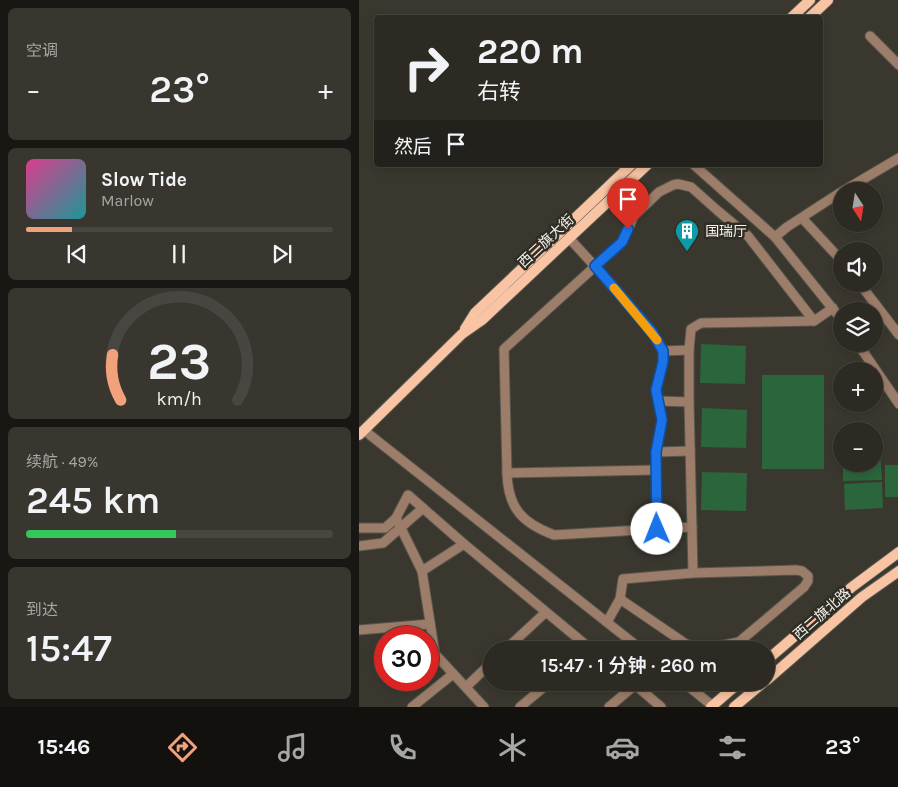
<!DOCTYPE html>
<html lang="zh">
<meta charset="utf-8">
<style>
body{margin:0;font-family:Karla,"Noto Sans SC",sans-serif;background:#38362f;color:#f1f3f6;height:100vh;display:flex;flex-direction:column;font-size:19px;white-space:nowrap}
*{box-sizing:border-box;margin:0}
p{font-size:16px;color:#a6a7a5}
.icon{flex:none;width:28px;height:28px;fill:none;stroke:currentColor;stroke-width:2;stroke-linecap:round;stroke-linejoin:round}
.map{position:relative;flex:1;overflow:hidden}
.details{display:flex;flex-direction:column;gap:8px;padding:8px;background:#181713;width:359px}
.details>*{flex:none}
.guide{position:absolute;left:15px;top:15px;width:449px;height:152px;border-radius:5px;box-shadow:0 2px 8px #0003,0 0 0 1px #484640;background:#2c2a22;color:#f1f3f6;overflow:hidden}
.needle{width:32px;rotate:168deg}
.buttons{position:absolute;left:474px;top:182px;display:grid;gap:10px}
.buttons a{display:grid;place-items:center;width:50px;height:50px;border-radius:50%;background:#2c2a22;box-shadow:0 2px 8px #0003,0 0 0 1px #484640;font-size:25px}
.speed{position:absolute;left:15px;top:626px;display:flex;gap:10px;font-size:25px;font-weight:700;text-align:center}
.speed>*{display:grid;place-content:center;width:65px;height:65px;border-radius:50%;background:#2c2a22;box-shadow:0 2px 8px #0003,0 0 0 1px #484640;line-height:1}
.speed .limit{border:8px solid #d22;background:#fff;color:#111}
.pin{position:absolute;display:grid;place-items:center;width:42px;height:42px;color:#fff;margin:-51px -21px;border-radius:50% 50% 50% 0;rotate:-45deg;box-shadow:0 0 5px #0007}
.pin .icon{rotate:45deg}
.me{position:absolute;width:55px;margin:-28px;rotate:359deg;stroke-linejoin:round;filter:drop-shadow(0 0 4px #0008)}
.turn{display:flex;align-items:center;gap:18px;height:105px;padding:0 20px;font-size:22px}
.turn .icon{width:65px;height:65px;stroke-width:2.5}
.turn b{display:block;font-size:35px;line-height:42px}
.then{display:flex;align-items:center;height:48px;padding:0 20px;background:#0003;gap:10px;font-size:19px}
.big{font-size:38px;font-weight:600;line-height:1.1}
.details .tile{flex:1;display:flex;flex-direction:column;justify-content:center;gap:8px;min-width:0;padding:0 18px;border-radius:8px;background:#38362f}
.details .dial{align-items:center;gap:0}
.dial svg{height:130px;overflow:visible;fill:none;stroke:#484640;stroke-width:7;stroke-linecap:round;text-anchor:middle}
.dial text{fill:#f1f3f6;stroke:none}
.song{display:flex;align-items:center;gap:15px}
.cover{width:60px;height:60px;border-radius:8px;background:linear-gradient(135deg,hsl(330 70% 55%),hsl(180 70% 35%))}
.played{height:5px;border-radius:2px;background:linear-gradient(90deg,#f1a27b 15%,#484640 15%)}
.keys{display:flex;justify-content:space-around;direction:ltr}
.heat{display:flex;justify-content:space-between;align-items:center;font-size:28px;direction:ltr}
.charge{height:8px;border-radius:4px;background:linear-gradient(90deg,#34c759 49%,#484640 0)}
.trip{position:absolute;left:124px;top:641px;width:292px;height:50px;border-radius:25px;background:#2c2a22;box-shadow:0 2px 8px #0003,0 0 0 1px #484640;font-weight:600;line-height:50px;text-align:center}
.dock{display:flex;height:80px;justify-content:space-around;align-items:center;background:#12110e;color:#a6a7a5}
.dock .icon{width:35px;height:35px}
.dock .active{color:#f1a27b}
.dock b{font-size:22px;color:#f1f3f6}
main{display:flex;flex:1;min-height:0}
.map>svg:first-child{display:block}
.green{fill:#2b653c}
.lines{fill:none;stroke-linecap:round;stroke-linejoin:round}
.minor-casing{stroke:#58564d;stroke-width:11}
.major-casing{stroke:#58564d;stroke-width:12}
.minor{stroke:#9c7d69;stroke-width:9}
.major{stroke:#f8c4a3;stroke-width:10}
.route-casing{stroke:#114b97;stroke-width:12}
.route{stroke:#1a73e8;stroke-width:9}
.slow{stroke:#f59e0b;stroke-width:9}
.labels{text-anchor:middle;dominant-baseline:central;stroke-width:5;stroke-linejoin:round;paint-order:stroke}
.poi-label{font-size:14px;fill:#f5f3ed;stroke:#302d24;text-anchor:start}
.street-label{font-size:14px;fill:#f5f3ed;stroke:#302d24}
</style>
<main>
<section class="details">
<div class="tile"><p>空调</p>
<div class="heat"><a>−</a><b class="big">23°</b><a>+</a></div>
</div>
<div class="tile">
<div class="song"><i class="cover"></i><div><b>Slow Tide</b><p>Marlow</p></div></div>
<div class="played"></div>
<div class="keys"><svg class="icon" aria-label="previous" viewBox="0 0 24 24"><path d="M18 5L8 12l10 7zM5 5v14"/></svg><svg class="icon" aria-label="pause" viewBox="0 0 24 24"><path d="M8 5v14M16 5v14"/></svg><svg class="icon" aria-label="next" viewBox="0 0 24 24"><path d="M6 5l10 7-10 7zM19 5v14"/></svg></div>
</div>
<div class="tile dial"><svg viewBox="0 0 100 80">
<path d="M14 69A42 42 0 1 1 86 69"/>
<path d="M14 69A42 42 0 0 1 9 41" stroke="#f1a27b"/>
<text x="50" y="56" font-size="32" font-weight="700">23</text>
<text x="50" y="72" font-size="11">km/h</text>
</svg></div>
<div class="tile"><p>续航 · 49%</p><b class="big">245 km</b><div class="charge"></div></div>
<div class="tile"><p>到达</p><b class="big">15:47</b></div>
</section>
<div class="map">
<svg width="540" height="707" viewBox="0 0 540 707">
<rect width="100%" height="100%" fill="#3a382e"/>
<g class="green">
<polygon points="342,344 387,346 386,384 341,383"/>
<rect x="403" y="375" width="62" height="94"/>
<polygon points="343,408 388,410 387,448 342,447"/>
<polygon points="515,453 521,453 523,480 484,481 484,464 515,464"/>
<rect x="526" y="465" width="13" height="32"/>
<polygon points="343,472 388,473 387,511 342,510"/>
<polygon points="523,482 524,508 486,510 485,484"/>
</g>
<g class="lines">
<g class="minor-casing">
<g id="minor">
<polyline points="511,36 540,65"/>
<polyline points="335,165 416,237 482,319"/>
<polyline points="484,191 540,158"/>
<polyline points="443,218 482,260"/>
<polyline points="416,237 428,227 482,192"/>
<polyline points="210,238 253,285 293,332 304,351 304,362 297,390 303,420 297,452 298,529"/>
<polyline points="501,284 540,335"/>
<polyline points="499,344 540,404"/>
<polyline points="304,351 330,350"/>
<polyline points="300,401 330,402"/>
<polyline points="6,431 283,650"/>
<polyline points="297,452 331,451"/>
<path d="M297,470L148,473C149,508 163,523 195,535L333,527"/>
<polyline points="148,473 145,349 263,242 275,216 300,192 314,185 319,184 332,187 359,211 389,236 455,321"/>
<polyline points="37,518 49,495 105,544"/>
<polyline points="0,528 26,528 37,518 63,571"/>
<polyline points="0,546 24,543 64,508"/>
<polyline points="334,573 330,402 330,350 332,329 342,323 455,321 474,308"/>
<polyline points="248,622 261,599 264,579 334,573 437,570 443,571 449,576 449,581 445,587 380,642 365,645 340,648 327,644 261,599"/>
<polyline points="0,630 71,624"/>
<polyline points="146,650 187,612"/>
<polyline points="273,682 302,707"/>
<polyline points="324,682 355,707"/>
<polyline points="107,687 132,663"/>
<polyline points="53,707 94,674"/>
<polyline points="125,707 76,654 63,571 105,544 233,650"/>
<polyline points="161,707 191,682"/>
<polyline points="250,707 276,685"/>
</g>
</g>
<g class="major-casing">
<g id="major">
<polyline points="432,18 451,0"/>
<polyline points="450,18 469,0"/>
<polyline points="106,329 116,313 272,165"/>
<polyline points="0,435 103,334 123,320 288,165"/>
<polyline points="408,660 493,587 540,552"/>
<polyline points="408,680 503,597 540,571"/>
<polyline points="352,707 381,682"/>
<polyline points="375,707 405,682"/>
</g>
</g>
<use href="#minor" class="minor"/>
<use href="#major" class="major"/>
</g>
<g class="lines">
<g class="route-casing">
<polyline id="route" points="269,229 263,242 236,266 293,332 304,351 304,362 297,390 303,420 297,452 298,529"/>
</g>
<use href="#route" class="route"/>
<polyline class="slow" points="255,288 298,340"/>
</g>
<defs>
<g id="building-pin" transform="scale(1.25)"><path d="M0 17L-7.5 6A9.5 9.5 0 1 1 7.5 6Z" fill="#0f9aa8" stroke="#302d24"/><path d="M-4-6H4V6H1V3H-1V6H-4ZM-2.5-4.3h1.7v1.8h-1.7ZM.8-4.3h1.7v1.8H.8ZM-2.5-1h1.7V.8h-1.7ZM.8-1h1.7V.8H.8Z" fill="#fff"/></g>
</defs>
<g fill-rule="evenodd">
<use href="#building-pin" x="328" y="231"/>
</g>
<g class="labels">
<g class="poi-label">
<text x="346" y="231">国瑞厅</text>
</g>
<g class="street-label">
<text transform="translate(187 241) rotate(-43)">西二旗大街</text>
<text transform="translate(463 614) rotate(-41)">西二旗北路</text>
</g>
</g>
</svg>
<div class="buttons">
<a><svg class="needle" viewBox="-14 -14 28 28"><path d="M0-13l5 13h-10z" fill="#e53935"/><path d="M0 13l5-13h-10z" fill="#a6a7a5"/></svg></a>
<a><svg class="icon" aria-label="sound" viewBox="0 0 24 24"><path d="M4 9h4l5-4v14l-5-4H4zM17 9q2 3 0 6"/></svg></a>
<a><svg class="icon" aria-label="layers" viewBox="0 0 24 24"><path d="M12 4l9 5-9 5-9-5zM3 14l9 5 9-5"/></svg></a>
<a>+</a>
<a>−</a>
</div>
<div class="speed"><div class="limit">30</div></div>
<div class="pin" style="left:269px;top:229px;background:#d93025"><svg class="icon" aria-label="arrive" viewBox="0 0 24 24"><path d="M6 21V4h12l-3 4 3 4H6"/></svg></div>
<svg class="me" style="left:298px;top:529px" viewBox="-20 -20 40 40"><circle r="19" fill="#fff"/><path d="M0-13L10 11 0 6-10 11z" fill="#1a73e8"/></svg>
<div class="trip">15:47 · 1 分钟 · 260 m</div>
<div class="guide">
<div class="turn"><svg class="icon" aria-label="right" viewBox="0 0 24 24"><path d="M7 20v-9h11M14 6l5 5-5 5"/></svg><div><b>220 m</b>右转</div></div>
<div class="then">然后<svg class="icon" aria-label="arrive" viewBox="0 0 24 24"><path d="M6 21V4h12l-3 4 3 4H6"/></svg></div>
</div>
</div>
</main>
<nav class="dock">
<b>15:46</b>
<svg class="icon active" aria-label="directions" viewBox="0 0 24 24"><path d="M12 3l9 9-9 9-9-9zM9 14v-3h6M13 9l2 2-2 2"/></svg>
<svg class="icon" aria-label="music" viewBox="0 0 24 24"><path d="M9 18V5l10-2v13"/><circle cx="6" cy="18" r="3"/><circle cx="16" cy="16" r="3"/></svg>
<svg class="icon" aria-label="phone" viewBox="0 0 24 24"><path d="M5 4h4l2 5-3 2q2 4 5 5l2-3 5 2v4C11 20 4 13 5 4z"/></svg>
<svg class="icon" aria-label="climate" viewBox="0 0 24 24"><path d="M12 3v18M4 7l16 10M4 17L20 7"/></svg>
<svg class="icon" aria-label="car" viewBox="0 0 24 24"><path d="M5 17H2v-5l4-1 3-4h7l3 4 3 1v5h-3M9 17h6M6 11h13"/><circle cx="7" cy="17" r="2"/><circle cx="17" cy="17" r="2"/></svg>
<svg class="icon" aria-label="filters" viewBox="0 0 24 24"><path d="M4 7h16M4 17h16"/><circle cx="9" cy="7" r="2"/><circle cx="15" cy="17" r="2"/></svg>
<b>23°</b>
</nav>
